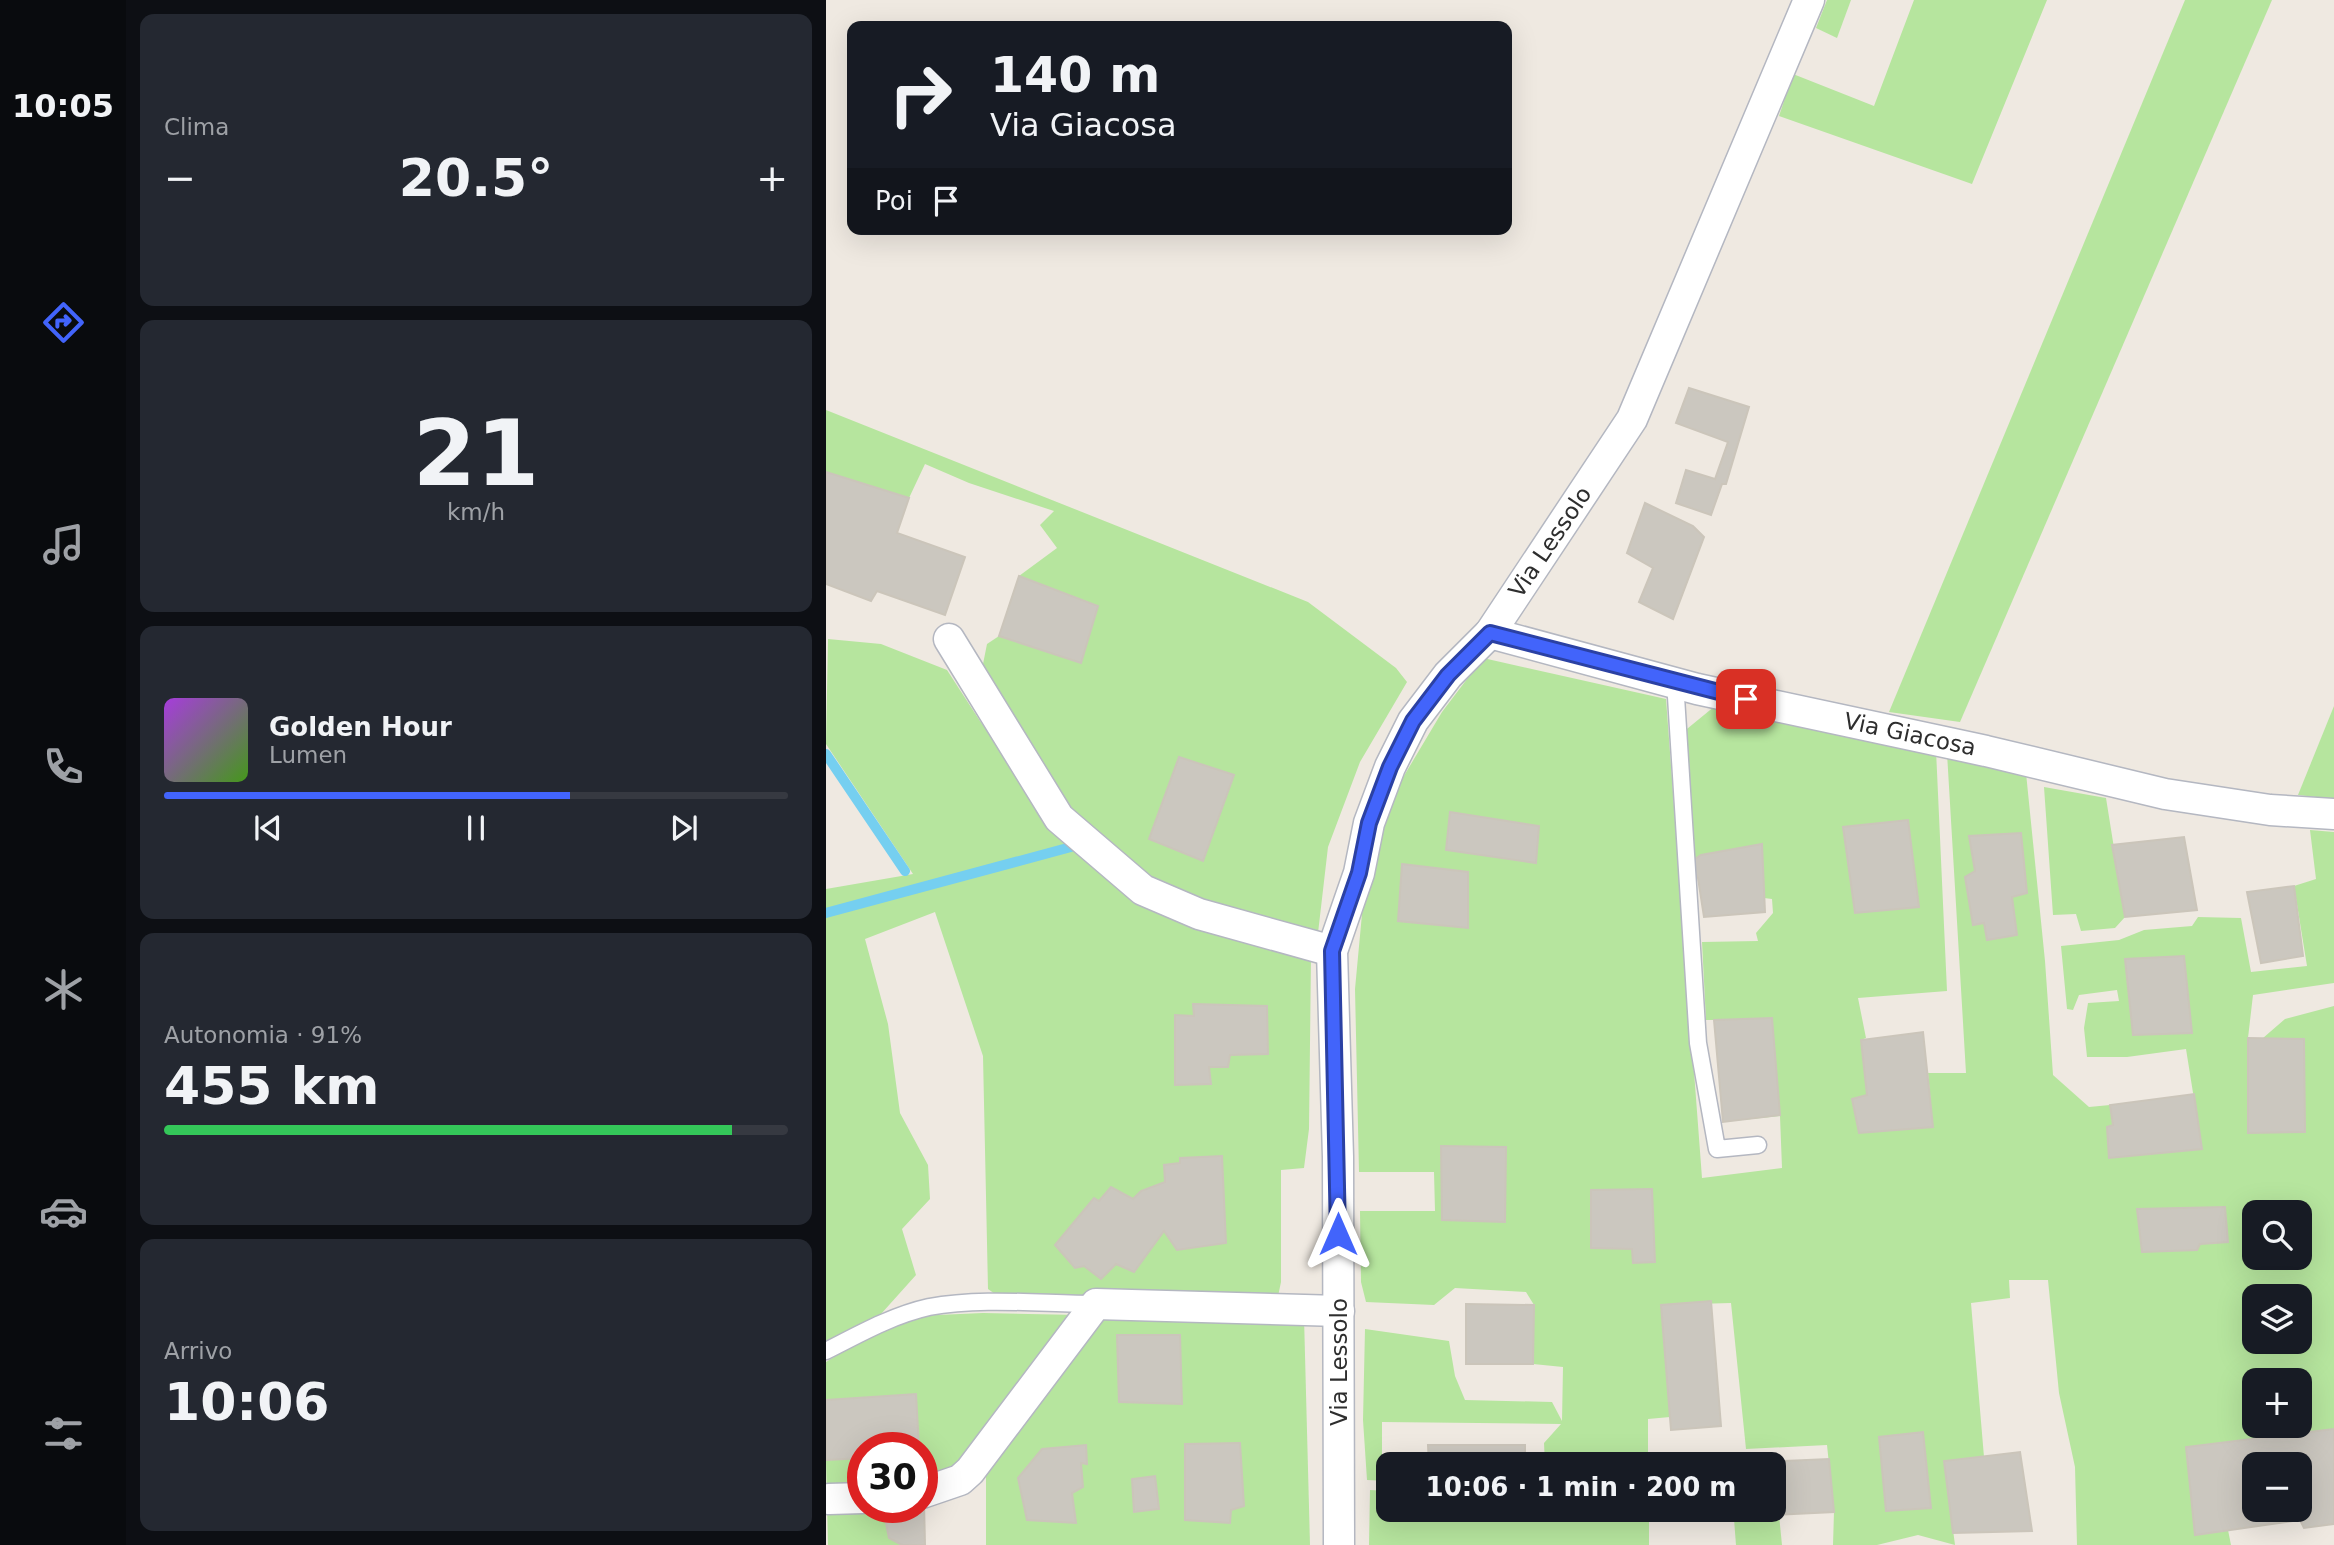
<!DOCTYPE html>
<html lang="it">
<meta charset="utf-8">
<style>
body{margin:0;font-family:"DejaVu Sans",sans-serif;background:#242831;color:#f1f3f6;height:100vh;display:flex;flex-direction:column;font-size:26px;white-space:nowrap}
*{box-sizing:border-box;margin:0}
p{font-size:23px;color:#9ea1a6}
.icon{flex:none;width:38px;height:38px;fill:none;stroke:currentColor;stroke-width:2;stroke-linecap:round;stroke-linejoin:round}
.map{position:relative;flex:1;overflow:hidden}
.details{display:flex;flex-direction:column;gap:14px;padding:14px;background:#0d0f14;width:700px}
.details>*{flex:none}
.hud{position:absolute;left:21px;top:21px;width:665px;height:214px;border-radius:14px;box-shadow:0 7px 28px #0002;background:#171b24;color:#f1f3f6;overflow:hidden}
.tools{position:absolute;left:1416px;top:1200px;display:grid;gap:14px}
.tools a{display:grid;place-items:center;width:70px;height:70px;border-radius:14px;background:#171b24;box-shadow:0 7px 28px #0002;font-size:35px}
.speed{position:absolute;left:21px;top:1432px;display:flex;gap:14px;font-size:35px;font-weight:700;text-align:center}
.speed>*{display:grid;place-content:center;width:91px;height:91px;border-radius:50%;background:#171b24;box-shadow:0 7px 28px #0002;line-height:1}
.speed .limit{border:10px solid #d22;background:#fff;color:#111}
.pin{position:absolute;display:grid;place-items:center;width:60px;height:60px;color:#fff;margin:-30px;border-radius:14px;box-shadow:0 4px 10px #0006}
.me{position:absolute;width:77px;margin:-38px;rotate:0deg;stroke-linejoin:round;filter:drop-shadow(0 0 5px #0008)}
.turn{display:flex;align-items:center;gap:24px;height:147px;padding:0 28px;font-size:32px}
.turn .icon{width:91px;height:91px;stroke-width:2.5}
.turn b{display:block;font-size:49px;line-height:60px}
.then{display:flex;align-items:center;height:66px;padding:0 28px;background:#0003;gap:14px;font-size:26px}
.big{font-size:52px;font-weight:700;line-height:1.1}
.details .widget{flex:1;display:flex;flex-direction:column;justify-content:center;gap:10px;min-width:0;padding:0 24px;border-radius:14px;background:#242831}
.details .dial{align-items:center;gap:0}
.dial b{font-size:91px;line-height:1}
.song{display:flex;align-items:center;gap:21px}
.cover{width:84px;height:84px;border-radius:10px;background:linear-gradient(135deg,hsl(280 70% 55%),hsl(100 70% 35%))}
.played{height:7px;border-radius:4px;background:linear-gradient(90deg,#4264fb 65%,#363941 65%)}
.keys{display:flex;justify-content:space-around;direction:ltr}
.heat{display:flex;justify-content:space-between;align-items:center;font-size:38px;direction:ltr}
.charge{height:10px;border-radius:5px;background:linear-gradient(90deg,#34c759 91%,#363941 0)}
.trip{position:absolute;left:550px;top:1452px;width:410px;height:70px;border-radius:14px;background:#171b24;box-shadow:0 7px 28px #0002;font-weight:700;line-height:70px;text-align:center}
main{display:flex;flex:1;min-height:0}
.menu{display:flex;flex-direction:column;width:126px;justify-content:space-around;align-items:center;background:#090b0e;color:#9ea1a6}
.menu .icon{width:49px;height:49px}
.menu .on{color:#4264fb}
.menu b{font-size:32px;color:#f1f3f6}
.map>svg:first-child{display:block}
.green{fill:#b6e59e;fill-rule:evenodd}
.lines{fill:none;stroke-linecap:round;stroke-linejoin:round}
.stream{stroke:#75cff0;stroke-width:10}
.building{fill:#cbc7bf;stroke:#cbc5ba;stroke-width:2;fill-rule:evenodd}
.service-casing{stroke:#b4b7c1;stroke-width:19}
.minor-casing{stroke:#b4b7c1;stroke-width:33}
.service{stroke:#fff;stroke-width:16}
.minor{stroke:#fff;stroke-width:30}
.route-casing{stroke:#2b41a3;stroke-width:18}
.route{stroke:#4264fb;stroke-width:12}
.labels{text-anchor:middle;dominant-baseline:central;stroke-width:5;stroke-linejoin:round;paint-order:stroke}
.street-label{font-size:23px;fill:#2e2e2e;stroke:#fff}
</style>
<main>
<nav class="menu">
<b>10:05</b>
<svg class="icon on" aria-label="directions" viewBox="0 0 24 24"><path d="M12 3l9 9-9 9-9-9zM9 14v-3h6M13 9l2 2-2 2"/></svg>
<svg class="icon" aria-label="music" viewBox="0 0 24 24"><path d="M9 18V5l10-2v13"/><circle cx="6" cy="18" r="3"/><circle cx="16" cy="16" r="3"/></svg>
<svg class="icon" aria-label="phone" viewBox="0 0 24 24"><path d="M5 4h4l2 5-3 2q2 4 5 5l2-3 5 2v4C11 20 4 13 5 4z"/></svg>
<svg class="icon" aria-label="climate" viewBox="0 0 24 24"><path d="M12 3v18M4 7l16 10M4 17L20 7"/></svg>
<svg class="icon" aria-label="car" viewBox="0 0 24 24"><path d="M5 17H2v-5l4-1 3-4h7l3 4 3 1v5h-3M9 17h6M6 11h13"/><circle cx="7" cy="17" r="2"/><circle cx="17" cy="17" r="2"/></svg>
<svg class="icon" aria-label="filters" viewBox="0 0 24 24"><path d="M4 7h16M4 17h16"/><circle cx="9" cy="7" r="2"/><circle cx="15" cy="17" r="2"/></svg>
</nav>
<section class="details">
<div class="widget"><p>Clima</p>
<div class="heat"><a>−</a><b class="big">20.5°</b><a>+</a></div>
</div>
<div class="widget dial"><b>21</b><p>km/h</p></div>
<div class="widget">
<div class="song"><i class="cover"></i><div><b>Golden Hour</b><p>Lumen</p></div></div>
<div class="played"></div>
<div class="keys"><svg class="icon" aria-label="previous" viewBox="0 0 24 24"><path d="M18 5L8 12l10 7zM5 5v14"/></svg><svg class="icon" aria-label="pause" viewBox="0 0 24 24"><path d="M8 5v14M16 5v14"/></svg><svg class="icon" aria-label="next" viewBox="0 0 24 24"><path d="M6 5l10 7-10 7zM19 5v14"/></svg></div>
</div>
<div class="widget"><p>Autonomia · 91%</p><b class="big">455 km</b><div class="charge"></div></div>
<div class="widget"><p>Arrivo</p><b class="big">10:06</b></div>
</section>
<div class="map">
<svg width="1508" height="1545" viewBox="0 0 1508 1545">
<rect width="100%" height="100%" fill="#efe9e1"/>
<g class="green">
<polygon points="1001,0 1025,0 1011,38 990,28"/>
<polygon points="1088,0 1221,0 1146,184 953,116 967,74 1048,106"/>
<polygon points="1359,0 1446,0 1134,722 1063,712"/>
<polygon points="0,410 482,602 570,668 581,682 534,762 502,847 492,933 361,897 300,861 256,822 212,761 156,669 161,644 173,636 255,663 272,606 193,576 231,548 214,525 228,511 143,483 99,464 83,498 0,472"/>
<polygon points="2,639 55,644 121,670 154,721 240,837 321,903 377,931 485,957 483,1129 478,1168 455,1170 455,1282 451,1301 169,1294 162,1289 157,1056 109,912 39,939 62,1024 74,1113 102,1165 104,1199 76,1229 90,1275 55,1314 0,1345 0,889 87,874 0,744"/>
<path d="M657,658L840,699L876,1178L956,1168L954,1116L897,1122L888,1020H880L876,942L932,941L930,933L947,913L946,899L938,898L936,845L875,855L867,863L856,733L889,706L1110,750L1121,991L1032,998L1040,1038L1035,1040L1041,1095L1027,1099L1033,1133L1107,1127L1102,1073H1140L1121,753L1200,773L1219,961L1227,1075L1263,1107L1284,1105L1287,1125L1281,1128L1283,1157L1376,1149L1360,1049L1301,1057H1261L1258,1028L1262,1003L1293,1001L1291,990L1253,995L1247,1010L1241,1009L1235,946L1293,940L1318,930L1366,926L1372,917L1415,918L1425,972L1481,966L1468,886L1490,879L1484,830L1508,832V983L1427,995L1422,1038V1132H1479L1478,1039L1437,1038L1459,1019L1508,1006V1429L1360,1447L1402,1530L1405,1545H1251L1249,1467L1233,1393L1222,1280H1183L1184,1298L1145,1303L1158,1457L1118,1461L1129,1545L1092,1535L1051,1545H1007L1008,1512L1001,1445L920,1449L905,1303L835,1305L844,1417L822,1419V1465H719L718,1443L735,1424L556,1422V1465L562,1467V1481L541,1480L537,1420L539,1329L623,1341L629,1376L639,1400L726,1402L736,1421L737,1367L707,1364L708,1305L700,1292L629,1288L608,1305L540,1302L535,1282L534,1211H609L608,1172H533L529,989L539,882L560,806L616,712ZM1428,1213H1474V1258H1428ZM1428,1297H1474V1342H1428ZM1428,1381H1474V1426H1428Z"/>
<polygon points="1508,706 1508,799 1472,795"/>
<polygon points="1218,787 1280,798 1299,917 1289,928 1255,931 1250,914 1227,915"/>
<polygon points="157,1313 253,1315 153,1454 96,1482 96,1447 93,1447 90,1395 0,1400 0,1362 32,1342 89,1316"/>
<polygon points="478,1317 484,1545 160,1545 160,1465 272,1319"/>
<polygon points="37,1458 37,1507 58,1507 63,1538 76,1545 2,1545 0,1460"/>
<polygon points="544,1490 562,1491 562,1510 823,1510 823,1545 543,1545"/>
<polygon points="953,1515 956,1545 910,1545 908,1519"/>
</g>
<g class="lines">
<g class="stream">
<polyline points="0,754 79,871"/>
<polyline points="0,913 245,847"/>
</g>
</g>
<g class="building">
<polygon points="863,388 923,407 900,484 896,484 885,515 850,503 860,470 889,479 902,442 850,423"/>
<polygon points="0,472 83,498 71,533 139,557 119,615 51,591 45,601 0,584"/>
<polygon points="819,503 867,526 878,537 847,619 813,602 827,568 801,553"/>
<polygon points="193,576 272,606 255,663 173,636"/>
<polygon points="353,757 408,775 377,861 323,839"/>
<polygon points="624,812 713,826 710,863 620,850"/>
<polygon points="1082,820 1093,907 1029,913 1017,827"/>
<polygon points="1195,833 1201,893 1186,897 1191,935 1161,940 1158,923 1147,925 1139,877 1149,871 1143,836"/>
<polygon points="1358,837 1371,910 1299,917 1286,845"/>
<polygon points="936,844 939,912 878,917 872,878 867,870 869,859 875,855"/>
<polygon points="576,864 642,872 642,928 572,921"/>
<polygon points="1468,886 1477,956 1435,963 1421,892"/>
<polygon points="1358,956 1366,1033 1307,1035 1299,959"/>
<polygon points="367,1004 441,1006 442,1054 404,1055 402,1067 383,1067 385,1084 349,1085 349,1015 368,1016"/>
<polygon points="946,1018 954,1115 897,1122 888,1020"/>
<polygon points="1097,1032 1107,1127 1033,1133 1026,1099 1041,1095 1035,1040"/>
<polygon points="1422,1038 1478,1039 1479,1132 1422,1133"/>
<polygon points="1368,1094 1376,1149 1283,1158 1281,1127 1287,1125 1284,1105"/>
<polygon points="615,1146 680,1147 679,1222 616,1220"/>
<polygon points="396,1156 400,1243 351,1250 338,1231 308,1272 290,1264 275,1279 258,1266 249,1268 229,1245 268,1198 273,1201 285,1187 307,1199 315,1191 339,1182 338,1165 354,1163 354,1158"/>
<polygon points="826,1189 829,1262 807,1263 806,1249 765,1248 765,1190"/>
<polygon points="1399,1207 1402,1242 1374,1244 1371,1250 1316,1252 1311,1209"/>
<polygon points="885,1301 895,1426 845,1430 835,1305"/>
<polygon points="640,1304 708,1305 707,1364 640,1364"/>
<polygon points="291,1335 354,1335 356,1404 293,1402"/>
<polygon points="90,1394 93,1447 37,1447 37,1458 0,1460 0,1400"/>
<path d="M1508,1429V1524L1478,1528L1474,1520L1369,1535L1360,1447ZM1428,1465H1474V1510H1428Z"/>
<polygon points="1097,1432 1105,1508 1060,1511 1053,1437"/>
<polygon points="414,1443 418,1506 405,1510 404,1523 359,1520 359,1444"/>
<polygon points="260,1445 261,1464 255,1463 257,1487 246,1493 250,1523 201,1520 192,1478 216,1449"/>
<polygon points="602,1445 699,1445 699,1465 603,1465"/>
<polygon points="1194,1452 1206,1531 1127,1533 1118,1461"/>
<polygon points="868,1456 937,1458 938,1462 1003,1459 1008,1512 844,1520 843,1510 947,1510 947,1465 867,1465"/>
<polygon points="329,1476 333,1509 308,1512 306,1479"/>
<polygon points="98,1502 99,1545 76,1545 63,1538 57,1509 96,1507"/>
</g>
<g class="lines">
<g class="service-casing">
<g id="service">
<polyline points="849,681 872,1043 891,1149 932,1145"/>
<path d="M0,1351C33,1334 67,1315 103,1307C157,1297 216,1304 270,1304"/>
</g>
</g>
<g class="minor-casing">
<g id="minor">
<polyline points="664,633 871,689 1160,751 1339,794 1444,810 1508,814"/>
<polyline points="123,639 233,818 317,890 373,914 506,951"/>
<polyline points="96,1493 134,1480 144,1471 270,1304 513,1311"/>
<polyline points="3,1499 37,1498"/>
<polyline points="513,1545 512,1157 506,951 533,873 543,823 564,767 587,721 622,675 664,633 806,419 983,0"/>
</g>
</g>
<use href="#service" class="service"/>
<use href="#minor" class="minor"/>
</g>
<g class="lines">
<g class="route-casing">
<polyline id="route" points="512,1234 506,951 533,873 543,823 564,767 587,721 622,675 664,633 920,699"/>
</g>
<use href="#route" class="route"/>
</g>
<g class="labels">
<g class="street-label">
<text transform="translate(724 542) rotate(-56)">Via Lessolo</text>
<text transform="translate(1084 734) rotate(12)">Via Giacosa</text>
<text transform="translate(513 1362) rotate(-90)">Via Lessolo</text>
</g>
</g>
</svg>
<div class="tools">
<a><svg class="icon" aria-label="search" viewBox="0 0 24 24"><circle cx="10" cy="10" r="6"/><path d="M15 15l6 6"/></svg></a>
<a><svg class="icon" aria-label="layers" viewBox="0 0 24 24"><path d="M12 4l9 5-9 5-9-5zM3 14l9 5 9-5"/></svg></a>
<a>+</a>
<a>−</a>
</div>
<div class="speed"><div class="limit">30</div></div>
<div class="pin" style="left:920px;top:699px;background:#d93025"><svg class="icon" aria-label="arrive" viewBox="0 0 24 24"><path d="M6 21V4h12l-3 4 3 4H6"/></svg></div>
<svg class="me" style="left:512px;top:1234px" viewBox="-20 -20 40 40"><path d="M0-17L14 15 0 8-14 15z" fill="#4264fb" stroke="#fff" stroke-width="4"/></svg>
<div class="trip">10:06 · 1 min · 200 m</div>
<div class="hud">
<div class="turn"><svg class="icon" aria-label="right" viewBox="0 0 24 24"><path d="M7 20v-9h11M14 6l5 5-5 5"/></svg><div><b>140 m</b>Via Giacosa</div></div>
<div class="then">Poi<svg class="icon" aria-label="arrive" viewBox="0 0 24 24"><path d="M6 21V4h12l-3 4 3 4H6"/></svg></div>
</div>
</div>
</main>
